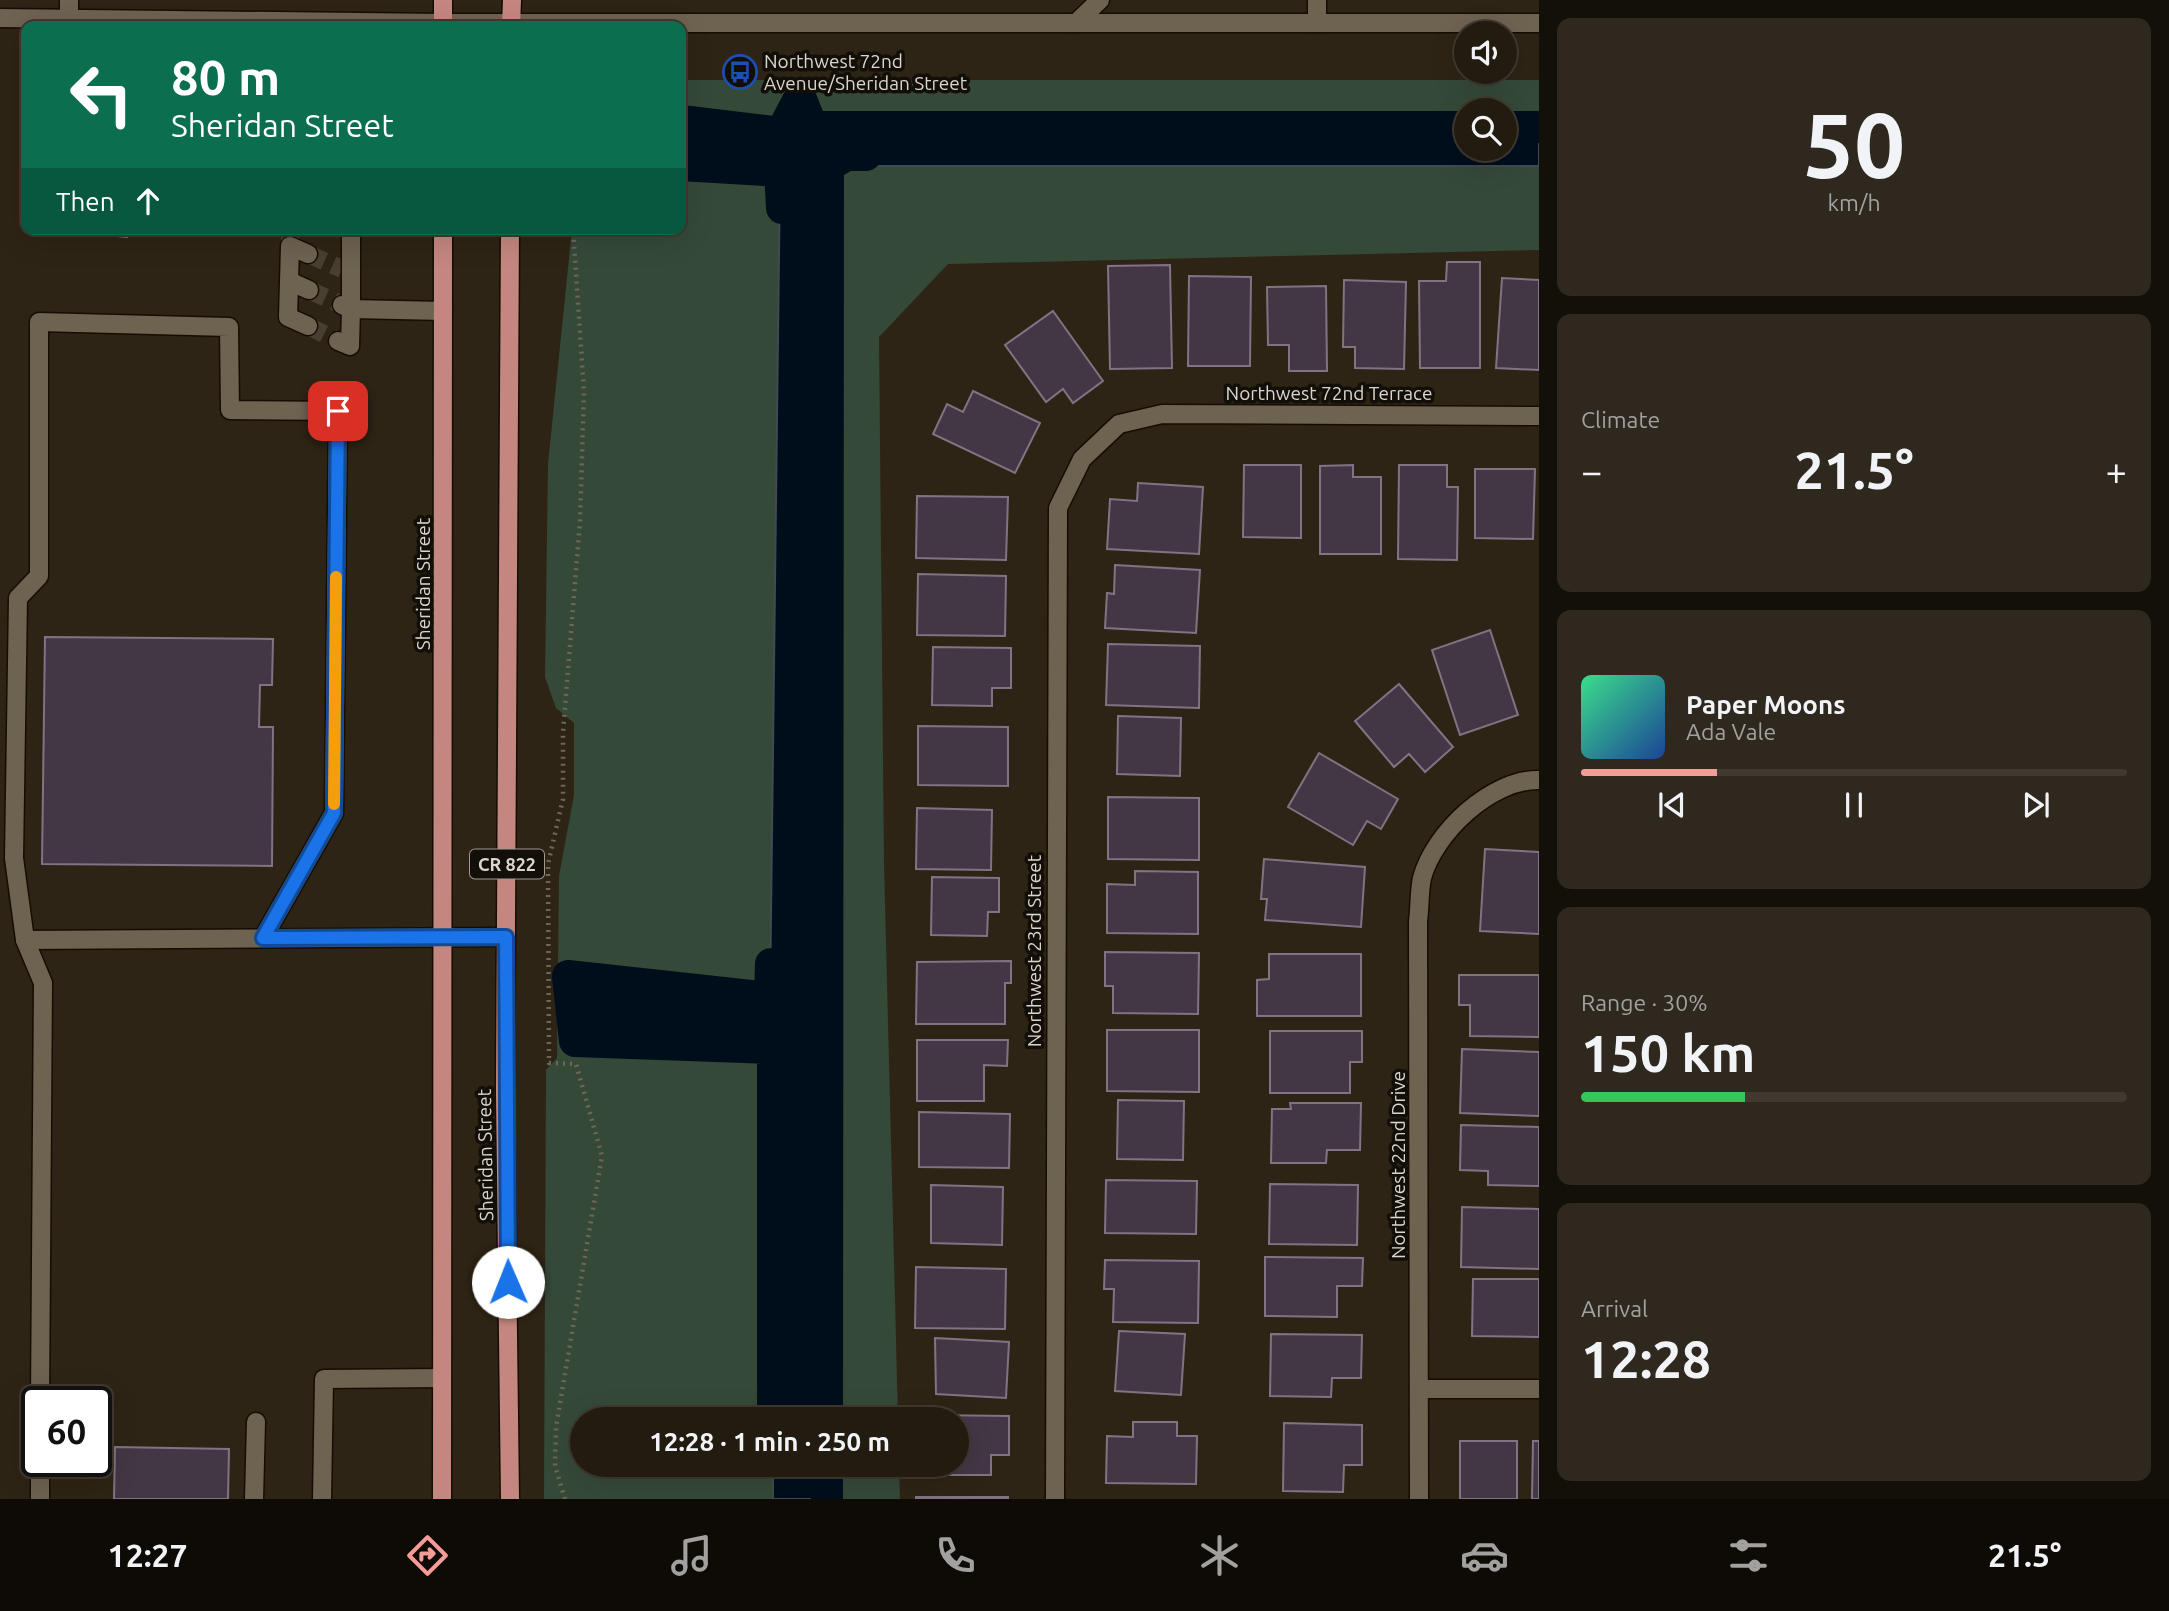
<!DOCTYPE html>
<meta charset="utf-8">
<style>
body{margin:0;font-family:Ubuntu,sans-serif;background:#2e281e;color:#f1f3f6;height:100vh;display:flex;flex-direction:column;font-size:26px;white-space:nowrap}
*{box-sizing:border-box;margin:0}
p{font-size:23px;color:#a2a19f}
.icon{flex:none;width:38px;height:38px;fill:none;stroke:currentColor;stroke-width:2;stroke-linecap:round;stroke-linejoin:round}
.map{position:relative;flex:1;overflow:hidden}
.panel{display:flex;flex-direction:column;gap:18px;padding:18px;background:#130f09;width:630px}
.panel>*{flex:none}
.banner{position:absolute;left:21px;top:21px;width:665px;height:214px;border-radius:14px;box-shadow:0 7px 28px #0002,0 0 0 2px #3f3930;background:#0b6e4f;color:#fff;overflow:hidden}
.buttons{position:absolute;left:1454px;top:21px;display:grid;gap:14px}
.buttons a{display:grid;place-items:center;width:63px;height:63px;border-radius:50%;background:#221b10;box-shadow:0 7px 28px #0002,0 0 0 2px #3f3930;font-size:35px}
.speed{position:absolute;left:21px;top:1386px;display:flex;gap:14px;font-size:35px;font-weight:700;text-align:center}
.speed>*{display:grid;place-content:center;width:91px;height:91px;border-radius:50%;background:#221b10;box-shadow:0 7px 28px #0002,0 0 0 2px #3f3930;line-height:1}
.speed .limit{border:4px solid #111;border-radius:10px;background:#fff;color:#111}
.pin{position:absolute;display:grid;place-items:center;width:60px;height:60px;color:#fff;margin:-30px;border-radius:14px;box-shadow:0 4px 10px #0006}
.me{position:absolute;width:77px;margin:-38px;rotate:359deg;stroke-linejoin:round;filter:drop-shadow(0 0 5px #0008)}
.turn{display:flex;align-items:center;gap:24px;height:147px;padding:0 35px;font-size:32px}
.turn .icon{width:91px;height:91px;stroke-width:2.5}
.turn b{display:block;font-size:49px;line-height:60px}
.then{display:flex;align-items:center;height:66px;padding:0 35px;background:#0003;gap:14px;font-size:26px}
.big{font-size:52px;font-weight:700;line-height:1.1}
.panel .widget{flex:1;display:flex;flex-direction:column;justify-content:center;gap:10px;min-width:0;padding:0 24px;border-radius:14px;background:#2e281e}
.panel .dial{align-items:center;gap:0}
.dial b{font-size:91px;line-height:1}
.song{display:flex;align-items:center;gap:21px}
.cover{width:84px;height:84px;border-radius:10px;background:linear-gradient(135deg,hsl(150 70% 55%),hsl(220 70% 35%))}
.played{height:7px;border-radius:4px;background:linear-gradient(90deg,#f59c96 25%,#3f3930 25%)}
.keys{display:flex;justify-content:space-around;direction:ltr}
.heat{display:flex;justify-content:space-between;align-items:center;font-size:38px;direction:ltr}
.charge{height:10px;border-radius:5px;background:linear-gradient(90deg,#34c759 30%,#3f3930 0)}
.trip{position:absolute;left:570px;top:1407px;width:399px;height:70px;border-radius:35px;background:#221b10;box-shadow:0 7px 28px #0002,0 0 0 2px #3f3930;font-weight:700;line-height:70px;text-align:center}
.tabs{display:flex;height:112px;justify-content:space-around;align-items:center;background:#0e0b06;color:#a2a19f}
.tabs .icon{width:49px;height:49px}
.tabs .active{color:#f59c96}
.tabs b{font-size:32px;color:#f1f3f6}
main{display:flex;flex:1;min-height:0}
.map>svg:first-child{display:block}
.green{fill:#354939;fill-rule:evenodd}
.water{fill:#000e1c;stroke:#424a51;stroke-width:2}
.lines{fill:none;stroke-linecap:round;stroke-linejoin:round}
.canal{stroke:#000e1c;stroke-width:32}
.building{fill:#433745;stroke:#817384;stroke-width:2}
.minor-tunnel{stroke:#483f30;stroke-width:18;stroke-dasharray:18 9;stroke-linecap:butt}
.minor-casing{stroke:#160d02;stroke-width:21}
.major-casing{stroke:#160d02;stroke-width:21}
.path{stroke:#6f6659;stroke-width:4.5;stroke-dasharray:2 5;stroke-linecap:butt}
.minor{stroke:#6e6251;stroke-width:18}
.major{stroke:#c4877f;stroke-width:18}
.route-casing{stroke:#114b97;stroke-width:18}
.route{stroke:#1a73e8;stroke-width:12}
.slow{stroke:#f59e0b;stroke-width:12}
.labels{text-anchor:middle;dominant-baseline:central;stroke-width:7;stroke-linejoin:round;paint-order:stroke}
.shield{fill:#120e08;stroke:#9f9991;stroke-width:2}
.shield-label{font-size:18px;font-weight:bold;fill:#dcd5cc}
.poi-label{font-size:19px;fill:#dcd5cc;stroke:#120e08;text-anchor:start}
.street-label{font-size:19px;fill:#dcd5cc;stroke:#120e08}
</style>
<main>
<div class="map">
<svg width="1539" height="1499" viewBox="0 0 1539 1499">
<rect width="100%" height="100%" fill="#2e2415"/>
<path class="green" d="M681,80H1539V250L948,264L879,337L884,864L898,1419H583V1465H899L900,1499H544L546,1070L557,1058L559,876L574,795V723L556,708L545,677L548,464L572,229H681ZM1466,110H1505V149H1466Z"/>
<g class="water">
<polygon points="800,97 812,127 1466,127 1466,149 1505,149 1505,127 1539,127 1539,166 828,166 827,1419 773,1419 773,1048 575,1041 568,976 770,998 780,171 681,165 681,120 781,133"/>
<rect x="773" y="1465" width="54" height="34"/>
</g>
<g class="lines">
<g class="canal">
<polyline points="681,121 781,133 800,97 812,127 1466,127"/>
<polyline points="1505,127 1539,127"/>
<polyline points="681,165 780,171 782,208"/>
<polyline points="771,964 770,998 568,976 575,1041 773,1048 773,1419"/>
<polyline points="827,1419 828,166 846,155 866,155"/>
<polyline points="827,1499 827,1465"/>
</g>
</g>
<g class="building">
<polygon points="41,229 128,229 127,237"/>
<polygon points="1447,262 1480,262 1480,368 1420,368 1419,281 1446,281"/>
<polygon points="1170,265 1172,368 1110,369 1108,266"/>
<polygon points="1189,276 1251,277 1250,366 1188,366"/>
<polygon points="1502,278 1539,280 1539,370 1496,368"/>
<polygon points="1344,280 1406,282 1404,369 1355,368 1355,347 1343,347"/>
<polygon points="1326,286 1327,371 1289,371 1289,345 1268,345 1267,287"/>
<polygon points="1053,311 1103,381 1073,403 1063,389 1046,402 1005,345"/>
<polygon points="973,391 1040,423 1015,473 933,434 947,404 963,412"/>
<polygon points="1244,465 1301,465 1301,538 1243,537"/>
<polygon points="1353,465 1353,477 1381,477 1381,554 1320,554 1320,466"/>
<polygon points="1399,465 1447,465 1447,487 1458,487 1457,560 1398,559"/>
<polygon points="1475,469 1535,469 1533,539 1475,538"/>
<polygon points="1138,483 1203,487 1199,554 1107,549 1110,499 1137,501"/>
<polygon points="917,496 1008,497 1006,560 916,558"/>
<polygon points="1115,565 1200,570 1196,633 1105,628 1107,593 1114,594"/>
<polygon points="918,574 1006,576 1005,636 917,635"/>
<polygon points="1490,630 1518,715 1460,735 1432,650"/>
<polygon points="45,637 273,639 272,685 260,685 259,727 273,727 272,866 42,864"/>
<polygon points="1108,644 1200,646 1199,708 1106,705"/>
<polygon points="933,647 1011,648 1011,688 992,688 992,706 932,705"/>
<polygon points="1399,684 1453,747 1425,772 1409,754 1394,767 1355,721"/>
<polygon points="1118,716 1181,718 1180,776 1117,774"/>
<polygon points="918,726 1008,727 1008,786 918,785"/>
<polygon points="1319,753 1398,799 1381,829 1367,821 1353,845 1288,807"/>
<polygon points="1108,797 1199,798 1199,860 1108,859"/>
<polygon points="917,808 992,810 991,870 916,869"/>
<polygon points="1485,849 1539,852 1539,934 1480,931"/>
<polygon points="1264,859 1365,867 1361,927 1265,920 1267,899 1261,899"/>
<polygon points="1135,871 1198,872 1198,934 1107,933 1107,884 1135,885"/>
<polygon points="932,877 999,878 999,912 988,912 987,936 931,935"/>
<polygon points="1105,952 1199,953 1198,1014 1113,1013 1113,986 1105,986"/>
<polygon points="1269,954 1361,954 1361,1016 1257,1016 1257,980 1269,979"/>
<polygon points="1011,961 1011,983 1005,983 1005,1024 916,1024 917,962"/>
<polygon points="1459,975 1539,975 1539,1037 1470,1036 1470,1005 1459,1005"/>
<polygon points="1107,1030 1199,1030 1199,1092 1107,1091"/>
<polygon points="1270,1031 1362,1031 1362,1062 1350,1062 1350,1093 1270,1093"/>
<polygon points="917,1040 1008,1040 1007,1066 984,1065 984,1101 917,1101"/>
<polygon points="1462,1049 1539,1052 1539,1116 1460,1113"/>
<polygon points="1118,1100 1184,1101 1183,1160 1117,1159"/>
<polygon points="1290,1103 1361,1103 1360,1150 1327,1150 1326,1163 1271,1163 1272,1109 1291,1109"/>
<polygon points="919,1112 1010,1114 1009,1168 919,1167"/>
<polygon points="1461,1125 1539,1127 1539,1186 1488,1185 1488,1171 1460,1170"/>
<polygon points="1106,1180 1197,1181 1196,1234 1105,1233"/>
<polygon points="1270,1184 1358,1185 1357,1245 1269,1244"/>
<polygon points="931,1185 1003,1187 1002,1245 931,1243"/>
<polygon points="1462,1207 1539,1209 1539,1269 1461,1267"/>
<polygon points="1265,1257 1363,1258 1362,1286 1337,1286 1337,1317 1265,1316"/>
<polygon points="1105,1260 1199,1261 1198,1323 1113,1322 1114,1289 1104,1289"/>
<polygon points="916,1267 1006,1269 1005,1329 915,1328"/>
<polygon points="1473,1279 1539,1279 1539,1337 1472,1336"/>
<polygon points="1119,1331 1185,1334 1181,1395 1115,1391"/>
<polygon points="1271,1334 1362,1335 1361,1378 1332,1378 1331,1397 1270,1396"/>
<polygon points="935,1338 1009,1342 1006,1398 936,1394"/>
<polygon points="931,1415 1009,1416 1009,1455 991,1455 991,1475 931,1475 931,1465 957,1465 957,1419 931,1419"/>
<polygon points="1133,1422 1177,1422 1177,1436 1197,1436 1196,1484 1106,1483 1107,1436 1133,1437"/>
<polygon points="1284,1423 1362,1425 1362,1465 1344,1465 1343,1492 1283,1491"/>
<rect x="1460" y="1441" width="57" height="58"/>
<polygon points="1533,1441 1539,1441 1539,1499 1532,1499"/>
<polygon points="115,1447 229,1449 228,1499 114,1499"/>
<rect x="916" y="1497" width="92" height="2"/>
</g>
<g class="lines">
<g class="minor-tunnel">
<polyline points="340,229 342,230"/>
<polyline points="290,246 290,229"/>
<polyline points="308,254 342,269"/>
<polyline points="309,290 342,305"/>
<polyline points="308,326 338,341"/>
</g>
<g class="minor-casing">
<g id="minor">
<polyline points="0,18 443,23 1539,23"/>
<polyline points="69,20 69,0"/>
<polyline points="1076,23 1100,0"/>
<polyline points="1317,23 1317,0"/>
<polyline points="351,229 351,309 443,311"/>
<polyline points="308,254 290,246 288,317 308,326"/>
<polyline points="289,281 309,290"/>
<polyline points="338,341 350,346 351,309 342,305"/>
<polyline points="25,940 506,937"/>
<polyline points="1419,1389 1539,1389"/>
<polyline points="40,1402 43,983 25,940 14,858 18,598 39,576 39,322 229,327 230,410 338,411 334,813 263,938"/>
<polyline points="40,1499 40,1461"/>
<polyline points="254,1499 256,1422"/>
<polyline points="322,1499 324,1379 442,1378"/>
<polyline points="1055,1499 1058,508 1082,459 1119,424 1162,414 1539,416"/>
<path d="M1419,1499L1418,921C1420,907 1419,892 1422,878C1434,833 1491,779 1539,780"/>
</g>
</g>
<g class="major-casing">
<g id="major">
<polyline points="443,26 443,0"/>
<polyline points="511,26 512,0"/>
<polyline points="442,1499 443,229"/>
<polyline points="510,1499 505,1092 510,229"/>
</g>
</g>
<polyline class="path" points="565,1499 555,1466 556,1427 602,1156 576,1064 549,1063 548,864 563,799 563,732 580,521 584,392 573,229"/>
<use href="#minor" class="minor"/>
<use href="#major" class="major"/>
</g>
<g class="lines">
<g class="route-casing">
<polyline id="route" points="338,411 334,813 263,938 506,937 508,1282"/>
</g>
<use href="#route" class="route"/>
<polyline class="slow" points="334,804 336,577"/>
</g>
<defs>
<g id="bus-ring" transform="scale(1.75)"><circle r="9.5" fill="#120e08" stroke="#1a4fb4" stroke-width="1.5"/><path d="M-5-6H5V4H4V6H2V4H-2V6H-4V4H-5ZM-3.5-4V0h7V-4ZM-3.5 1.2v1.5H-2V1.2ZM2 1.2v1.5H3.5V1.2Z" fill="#1a4fb4"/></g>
</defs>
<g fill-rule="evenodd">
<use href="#bus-ring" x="740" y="72"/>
</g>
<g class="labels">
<rect class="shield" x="470" y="849.5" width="74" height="29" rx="5"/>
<g class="shield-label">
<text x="507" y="864">CR 822</text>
</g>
<g class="poi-label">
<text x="764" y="61">Northwest 72nd<tspan x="764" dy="22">Avenue/Sheridan Street</tspan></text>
</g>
<g class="street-label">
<text x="1329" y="393">Northwest 72nd Terrace</text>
<text transform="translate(423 584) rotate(-90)">Sheridan Street</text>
<text transform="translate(1034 951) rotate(-90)">Northwest 23rd Street</text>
<text transform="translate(485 1155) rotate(-91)">Sheridan Street</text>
<text transform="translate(1398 1165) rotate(-90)">Northwest 22nd Drive</text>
</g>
</g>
</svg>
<div class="buttons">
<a><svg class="icon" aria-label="sound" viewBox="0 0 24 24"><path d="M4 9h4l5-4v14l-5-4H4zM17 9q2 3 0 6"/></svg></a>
<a><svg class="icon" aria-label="search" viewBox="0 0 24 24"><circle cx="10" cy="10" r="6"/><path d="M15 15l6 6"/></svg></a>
</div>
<div class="speed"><div class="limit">60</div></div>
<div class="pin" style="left:338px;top:411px;background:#d93025"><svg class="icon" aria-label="arrive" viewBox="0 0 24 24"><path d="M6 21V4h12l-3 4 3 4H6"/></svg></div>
<svg class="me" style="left:508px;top:1282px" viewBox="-20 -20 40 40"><circle r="19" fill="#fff"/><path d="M0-13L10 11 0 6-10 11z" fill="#1a73e8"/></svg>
<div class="trip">12:28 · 1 min · 250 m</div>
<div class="banner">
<div class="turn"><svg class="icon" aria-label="left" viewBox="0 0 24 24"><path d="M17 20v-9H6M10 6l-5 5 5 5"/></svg><div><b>80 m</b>Sheridan Street</div></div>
<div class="then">Then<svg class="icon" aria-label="ahead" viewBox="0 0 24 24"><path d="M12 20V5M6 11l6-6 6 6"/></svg></div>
</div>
</div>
<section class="panel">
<div class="widget dial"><b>50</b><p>km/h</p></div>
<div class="widget"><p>Climate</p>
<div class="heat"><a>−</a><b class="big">21.5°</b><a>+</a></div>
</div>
<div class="widget">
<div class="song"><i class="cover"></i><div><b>Paper Moons</b><p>Ada Vale</p></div></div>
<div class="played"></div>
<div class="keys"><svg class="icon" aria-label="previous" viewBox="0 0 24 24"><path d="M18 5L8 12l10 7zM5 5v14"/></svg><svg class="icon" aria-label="pause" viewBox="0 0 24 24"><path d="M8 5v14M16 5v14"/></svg><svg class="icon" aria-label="next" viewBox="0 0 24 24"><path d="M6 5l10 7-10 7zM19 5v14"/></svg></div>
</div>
<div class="widget"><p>Range · 30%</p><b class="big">150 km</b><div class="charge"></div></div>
<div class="widget"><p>Arrival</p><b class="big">12:28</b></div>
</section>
</main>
<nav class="tabs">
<b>12:27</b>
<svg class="icon active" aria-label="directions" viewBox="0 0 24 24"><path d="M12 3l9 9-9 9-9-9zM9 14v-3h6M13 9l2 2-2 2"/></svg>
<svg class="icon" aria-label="music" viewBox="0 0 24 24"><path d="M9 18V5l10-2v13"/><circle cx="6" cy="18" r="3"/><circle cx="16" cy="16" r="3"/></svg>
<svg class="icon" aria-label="phone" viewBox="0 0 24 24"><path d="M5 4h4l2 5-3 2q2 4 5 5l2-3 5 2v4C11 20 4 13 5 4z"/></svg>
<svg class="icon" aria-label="climate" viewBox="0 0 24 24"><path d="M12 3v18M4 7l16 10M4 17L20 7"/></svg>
<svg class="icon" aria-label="car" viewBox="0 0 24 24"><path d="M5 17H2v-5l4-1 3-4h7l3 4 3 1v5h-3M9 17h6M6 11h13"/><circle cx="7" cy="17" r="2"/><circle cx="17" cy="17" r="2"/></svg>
<svg class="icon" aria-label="filters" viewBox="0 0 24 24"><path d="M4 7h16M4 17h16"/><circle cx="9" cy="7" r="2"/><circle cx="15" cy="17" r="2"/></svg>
<b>21.5°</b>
</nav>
